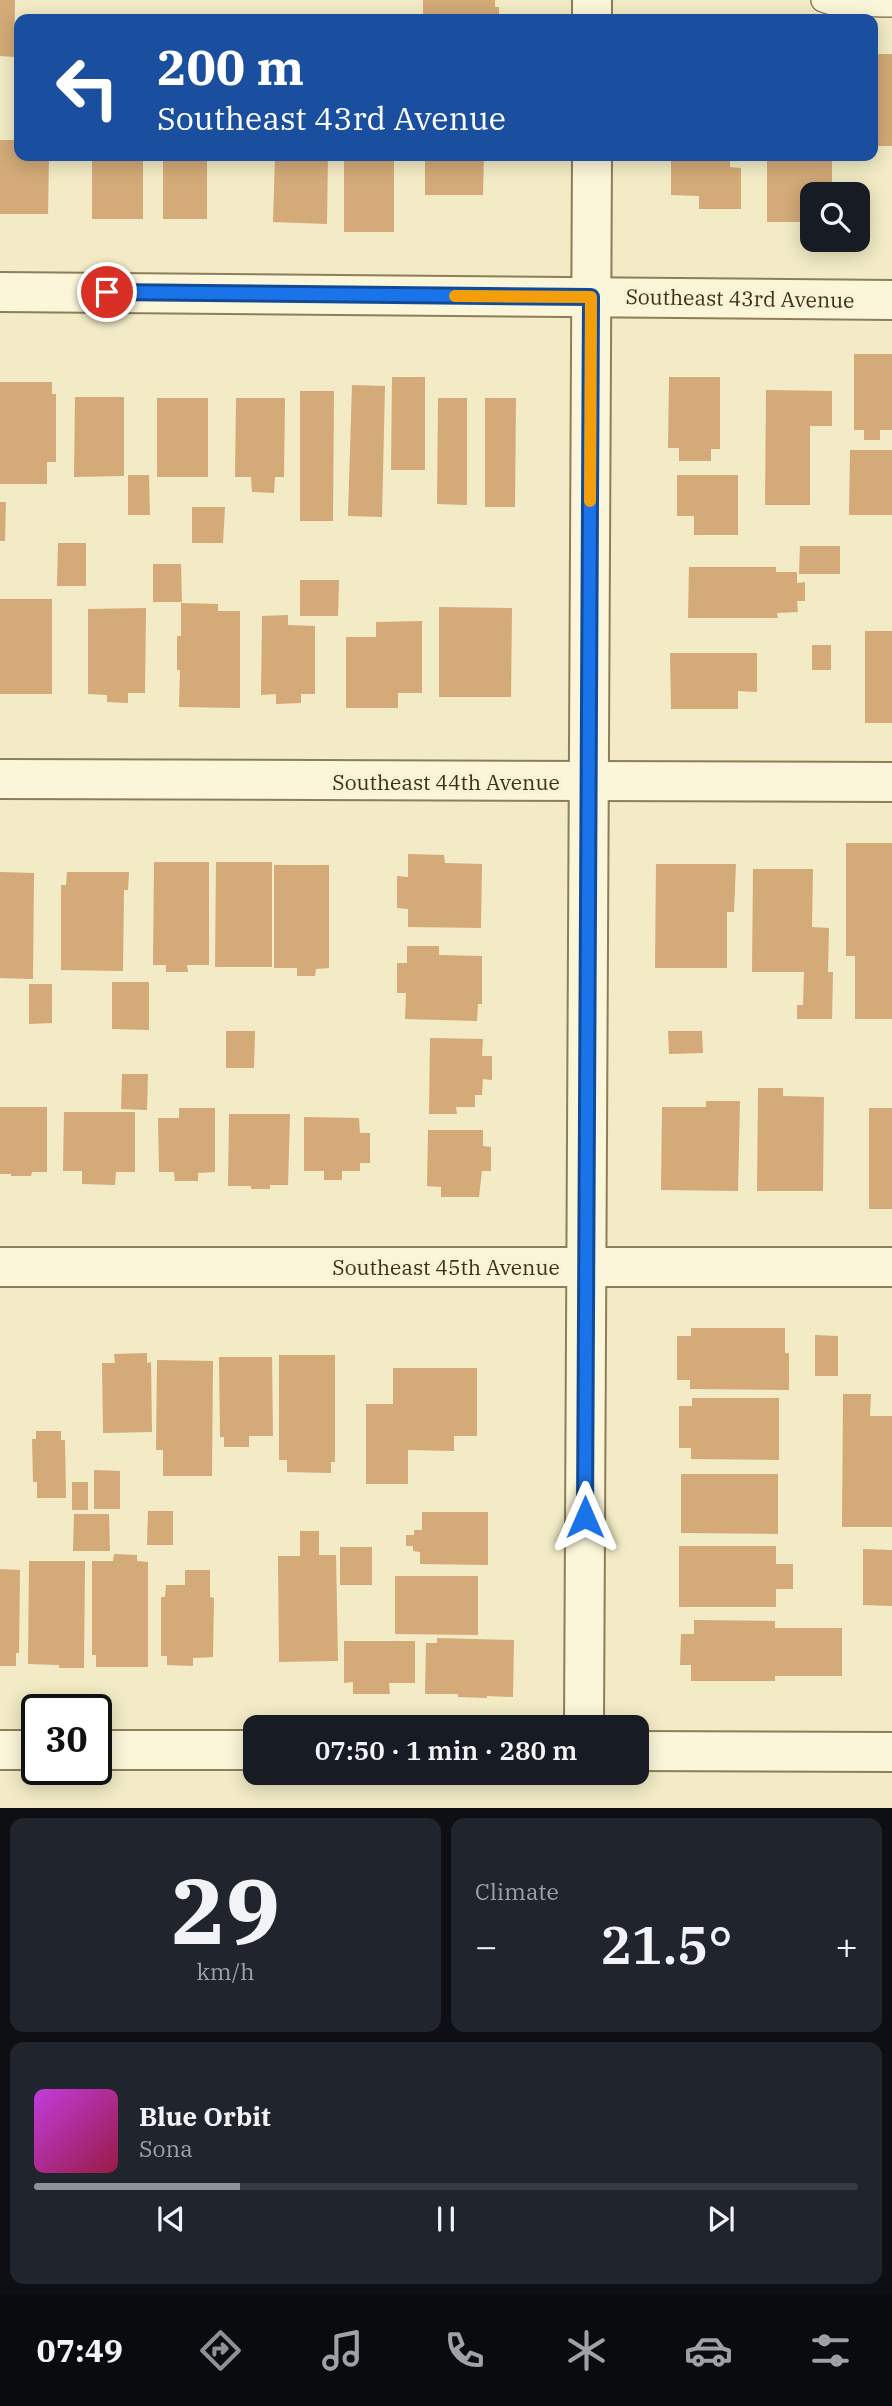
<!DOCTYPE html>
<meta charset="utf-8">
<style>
body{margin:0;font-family:"IBM Plex Serif",serif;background:#20242c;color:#f1f3f6;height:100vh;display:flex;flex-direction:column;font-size:26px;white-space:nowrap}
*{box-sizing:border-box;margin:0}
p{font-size:23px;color:#9ea1a6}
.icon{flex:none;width:38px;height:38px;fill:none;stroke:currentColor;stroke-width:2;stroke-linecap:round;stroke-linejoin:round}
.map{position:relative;height:1808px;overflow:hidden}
.side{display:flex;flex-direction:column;gap:10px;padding:10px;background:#0d0f14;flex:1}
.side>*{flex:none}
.banner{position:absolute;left:14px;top:14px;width:864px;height:147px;border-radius:14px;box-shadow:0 4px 18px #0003;background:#1a4fa0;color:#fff;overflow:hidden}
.controls{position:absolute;left:800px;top:182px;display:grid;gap:14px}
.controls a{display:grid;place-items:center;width:70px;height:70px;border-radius:14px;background:#171b24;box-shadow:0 4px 18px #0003;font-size:35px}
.speed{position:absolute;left:21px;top:1694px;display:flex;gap:14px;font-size:35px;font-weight:700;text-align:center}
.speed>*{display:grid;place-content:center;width:91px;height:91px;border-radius:50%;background:#171b24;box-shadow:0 4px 18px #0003;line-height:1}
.speed .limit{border:4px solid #111;border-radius:10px;background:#fff;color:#111}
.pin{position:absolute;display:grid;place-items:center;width:60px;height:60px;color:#fff;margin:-30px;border:4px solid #fff;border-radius:50%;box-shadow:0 2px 7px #0007}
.me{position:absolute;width:77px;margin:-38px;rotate:0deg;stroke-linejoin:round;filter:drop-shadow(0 0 5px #0008)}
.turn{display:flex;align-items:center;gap:24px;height:147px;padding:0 28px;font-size:32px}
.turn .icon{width:91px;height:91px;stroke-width:2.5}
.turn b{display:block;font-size:49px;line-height:60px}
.big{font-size:52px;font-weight:600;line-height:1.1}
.side .card{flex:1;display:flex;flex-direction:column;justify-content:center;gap:10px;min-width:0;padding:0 24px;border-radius:14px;background:#20242c}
.side .dial{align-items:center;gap:0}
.dial b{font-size:91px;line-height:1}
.song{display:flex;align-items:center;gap:21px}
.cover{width:84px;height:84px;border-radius:10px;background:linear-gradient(135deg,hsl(290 70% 55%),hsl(340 70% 35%))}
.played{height:7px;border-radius:4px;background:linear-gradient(90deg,#8c9099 25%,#363941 25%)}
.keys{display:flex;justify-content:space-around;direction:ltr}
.heat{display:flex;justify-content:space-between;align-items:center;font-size:38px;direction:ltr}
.side .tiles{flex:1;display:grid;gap:10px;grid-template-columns:1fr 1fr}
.card:last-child{grid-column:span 2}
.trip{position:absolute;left:243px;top:1715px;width:406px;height:70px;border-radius:14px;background:#171b24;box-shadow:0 4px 18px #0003;font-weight:600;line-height:70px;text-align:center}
.menu{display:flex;height:112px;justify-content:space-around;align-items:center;background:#090b0e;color:#9ea1a6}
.menu .icon{width:49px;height:49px}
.menu .on{color:#8c9099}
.menu b{font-size:32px;color:#f1f3f6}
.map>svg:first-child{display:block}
.building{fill:#d3aa78}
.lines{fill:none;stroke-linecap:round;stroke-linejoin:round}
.lane-casing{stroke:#8e7d59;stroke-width:26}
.street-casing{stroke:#8e7d59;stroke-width:42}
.lane{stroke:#fbf6d9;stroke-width:23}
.street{stroke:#fbf6d9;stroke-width:38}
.route-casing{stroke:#114b97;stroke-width:18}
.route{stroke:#1a73e8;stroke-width:12}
.slow{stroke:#f59e0b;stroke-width:12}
.labels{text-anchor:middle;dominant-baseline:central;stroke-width:7;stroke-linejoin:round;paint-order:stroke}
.street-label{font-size:21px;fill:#3d311e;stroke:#f8f3d5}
</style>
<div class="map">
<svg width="892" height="1808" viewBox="0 0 892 1808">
<rect width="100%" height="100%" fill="#f2ebc5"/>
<g class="building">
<polygon points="0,0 15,0 14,57 0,56"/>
<polygon points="423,0 495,0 495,7 499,7 499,19 423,19"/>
<rect x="873" y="54" width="19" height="92"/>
<polygon points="0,140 19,140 19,156 49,156 48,214 0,214"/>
<rect x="92" y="156" width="51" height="63"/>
<rect x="163" y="156" width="44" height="63"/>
<polygon points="275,156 328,156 327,224 273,222"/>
<rect x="344" y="156" width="50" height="76"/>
<polygon points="425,156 484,156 483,195 425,195"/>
<polygon points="671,156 730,156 730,167 741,168 741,209 699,209 699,196 671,195"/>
<polygon points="767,156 832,156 832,194 812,194 812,222 767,222"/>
<polygon points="854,354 892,354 892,430 880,430 880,440 864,440 864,430 854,430"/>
<polygon points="392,377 425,377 425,470 391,470"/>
<polygon points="669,377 720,377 720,449 711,449 711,461 679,461 679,448 668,448"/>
<polygon points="0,382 52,382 52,394 56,394 56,462 47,462 47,484 0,484"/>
<polygon points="352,385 385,386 382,517 348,516"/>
<polygon points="766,390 832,391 832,426 810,426 810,505 765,505"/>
<polygon points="300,391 334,391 333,521 300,521"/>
<polygon points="75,397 124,397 124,476 74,477"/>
<rect x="157" y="398" width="51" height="79"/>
<polygon points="236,398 285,398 284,477 275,477 274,493 252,492 251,477 235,477"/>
<polygon points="438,398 467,398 467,505 437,504"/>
<polygon points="485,398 516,398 515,507 485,507"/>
<polygon points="850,450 892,450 892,515 849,515"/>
<polygon points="128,475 149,475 150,515 128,515"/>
<polygon points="677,475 738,475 738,535 694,535 694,516 677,516"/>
<polygon points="0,502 6,502 5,541 0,541"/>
<polygon points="192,507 225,507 223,543 192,543"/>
<polygon points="58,543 86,543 86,586 57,586"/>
<polygon points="800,546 840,546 840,574 799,574"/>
<polygon points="153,564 181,564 182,602 153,602"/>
<polygon points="689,567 776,567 776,572 797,572 797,583 805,582 805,601 797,601 798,612 777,613 778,618 688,618"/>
<polygon points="300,580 339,580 338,616 300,616"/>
<rect x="0" y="599" width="52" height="95"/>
<polygon points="181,603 218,604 218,611 240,611 240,708 179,707 180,670 177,670 177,636 181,636"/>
<polygon points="439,607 512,608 511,697 439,697"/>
<polygon points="146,608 145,693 128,693 128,703 107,702 107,695 88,694 88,609"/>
<polygon points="288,615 288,625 315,626 315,694 301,694 301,703 276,704 276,694 261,695 262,616"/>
<polygon points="422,621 422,693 398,693 398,708 346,708 346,637 376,637 376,622"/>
<rect x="865" y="631" width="27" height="92"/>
<rect x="812" y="645" width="19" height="25"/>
<polygon points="670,653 757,653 757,692 738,691 738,709 671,709"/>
<polygon points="846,843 892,843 892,1019 855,1019 855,956 846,956"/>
<polygon points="408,854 444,855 445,863 482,864 481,928 408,927 408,909 397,908 397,876 408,877"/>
<polygon points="154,862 209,862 209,965 187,965 188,972 166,972 166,965 153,965"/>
<polygon points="216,862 272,862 272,967 215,967"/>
<polygon points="656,864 736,864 734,912 727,912 727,968 655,968"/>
<polygon points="274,865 329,865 329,968 316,969 315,976 297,976 297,968 274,968"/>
<polygon points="753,869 813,869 812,927 829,928 828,972 833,972 832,1019 797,1019 797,1005 803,1005 804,972 752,972"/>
<polygon points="0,872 34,873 33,979 0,978"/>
<polygon points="67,872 129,872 128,890 124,890 123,971 61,970 61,885 66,885"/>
<polygon points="407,946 439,946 439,955 482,956 482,1004 478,1004 477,1021 405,1019 406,993 397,993 397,963 407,963"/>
<polygon points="112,982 149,982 149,1030 112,1029"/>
<polygon points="29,984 52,984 52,1023 29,1024"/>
<polygon points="226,1031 255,1031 254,1068 226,1068"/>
<polygon points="668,1031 702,1031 703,1053 669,1054"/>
<polygon points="430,1038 483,1039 482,1056 492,1056 492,1080 483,1079 482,1095 475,1095 475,1107 456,1107 457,1114 429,1114"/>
<polygon points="122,1074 148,1074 147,1110 121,1109"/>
<polygon points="758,1088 783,1088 783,1096 824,1097 823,1191 757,1191"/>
<polygon points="706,1101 740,1101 738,1191 661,1190 662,1107 706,1107"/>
<polygon points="0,1107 47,1107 47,1172 32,1172 31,1176 11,1176 11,1174 0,1174"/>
<polygon points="179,1108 215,1108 215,1172 198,1173 198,1181 175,1181 174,1172 159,1172 158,1118 179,1118"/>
<rect x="869" y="1108" width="23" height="101"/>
<polygon points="64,1112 135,1112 135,1172 116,1172 115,1185 82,1184 82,1171 63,1171"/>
<polygon points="229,1114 290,1114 288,1185 270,1185 270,1189 251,1189 251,1186 228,1186"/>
<polygon points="304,1117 359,1118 360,1133 370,1133 370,1163 360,1163 360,1171 342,1171 342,1180 324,1180 324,1171 304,1171"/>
<polygon points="428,1130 483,1130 483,1146 491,1147 491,1171 482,1171 479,1197 441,1197 441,1187 427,1186"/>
<polygon points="691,1328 785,1328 785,1353 789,1353 789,1390 690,1389 690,1380 677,1380 677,1336 691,1336"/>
<polygon points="815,1335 838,1336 838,1376 815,1376"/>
<polygon points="147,1353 147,1363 151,1362 152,1432 103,1433 102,1363 115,1363 114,1354"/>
<polygon points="279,1355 335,1355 335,1462 331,1462 331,1473 287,1472 287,1460 279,1460"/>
<polygon points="219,1357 272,1357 273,1436 249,1436 249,1447 224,1447 224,1437 220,1437"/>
<polygon points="157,1360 213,1361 212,1476 163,1476 163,1450 156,1450"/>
<polygon points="393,1368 477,1368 477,1436 454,1436 454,1451 408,1450 408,1484 366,1484 366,1404 393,1404"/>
<polygon points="843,1394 871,1394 870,1416 892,1416 892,1527 842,1527"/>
<polygon points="692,1398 779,1398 779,1460 691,1459 691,1448 679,1448 679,1406 692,1406"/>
<polygon points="36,1431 61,1431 61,1440 65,1440 66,1498 37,1498 37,1482 33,1482 32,1439 36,1439"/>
<polygon points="94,1470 120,1471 120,1509 94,1509"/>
<polygon points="681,1474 778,1474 778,1534 681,1533"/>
<rect x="72" y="1482" width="16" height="28"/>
<polygon points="148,1511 173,1511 173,1545 147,1545"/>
<polygon points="422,1512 488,1512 488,1565 420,1564 420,1552 413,1551 413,1546 406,1546 406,1535 414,1535 414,1530 422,1530"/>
<polygon points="74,1514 109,1514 110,1551 73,1551"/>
<polygon points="300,1531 319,1531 319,1555 336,1555 338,1661 279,1662 278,1556 300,1556"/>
<polygon points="679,1546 776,1546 776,1564 793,1564 793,1589 776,1589 776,1607 679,1607"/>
<rect x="340" y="1547" width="32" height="38"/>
<polygon points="863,1549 892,1550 892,1606 863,1605"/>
<polygon points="114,1554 137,1555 137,1561 148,1562 148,1667 96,1667 96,1655 92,1655 92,1561 113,1561"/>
<polygon points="29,1561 85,1561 84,1668 59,1668 59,1665 28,1664"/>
<polygon points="0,1569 20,1570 19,1653 16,1653 16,1666 0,1666"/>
<polygon points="185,1570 210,1570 210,1597 214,1598 213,1657 193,1658 193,1666 167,1665 167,1656 161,1656 161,1597 165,1597 166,1585 185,1585"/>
<polygon points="395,1576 478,1576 478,1635 395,1634"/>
<polygon points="694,1620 775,1621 775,1628 842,1628 842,1676 775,1676 775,1681 691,1681 691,1665 680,1665 681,1634 694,1634"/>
<polygon points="437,1638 514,1640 513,1697 487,1696 487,1698 458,1697 458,1694 425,1694 426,1643 437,1643"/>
<polygon points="344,1641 415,1641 415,1683 389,1683 390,1694 353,1694 353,1682 344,1683"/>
</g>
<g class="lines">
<g class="lane-casing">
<polyline id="lane" points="823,0 835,4 890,5"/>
</g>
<g class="street-casing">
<g id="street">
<polyline points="592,19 592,0"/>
<polyline points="0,292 892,300"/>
<polyline points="0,779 892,782"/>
<polyline points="0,1267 892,1267"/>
<polyline points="584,1727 592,156"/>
<polyline points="0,1750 37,1750"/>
<polyline points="96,1750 256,1750"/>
<polyline points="637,1751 892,1752"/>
</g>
</g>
<use href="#lane" class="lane"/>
<use href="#street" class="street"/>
</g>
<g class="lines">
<g class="route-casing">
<polyline id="route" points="107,292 591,297 585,1517"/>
</g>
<use href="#route" class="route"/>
<polyline class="slow" points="455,296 591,297 590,501"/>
</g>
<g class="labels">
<g class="street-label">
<text transform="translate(740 298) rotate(1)">Southeast 43rd Avenue</text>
<text x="446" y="782">Southeast 44th Avenue</text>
<text x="446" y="1267">Southeast 45th Avenue</text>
</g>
</g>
</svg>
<div class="controls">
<a><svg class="icon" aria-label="search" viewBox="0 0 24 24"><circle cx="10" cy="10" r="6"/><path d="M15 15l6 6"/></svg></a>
</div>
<div class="speed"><div class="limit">30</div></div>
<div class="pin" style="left:107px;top:292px;background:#d93025"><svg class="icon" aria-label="arrive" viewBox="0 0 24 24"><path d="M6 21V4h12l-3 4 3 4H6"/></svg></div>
<svg class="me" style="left:585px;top:1517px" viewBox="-20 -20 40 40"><path d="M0-17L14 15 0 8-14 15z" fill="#1a73e8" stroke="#fff" stroke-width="4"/></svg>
<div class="trip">07:50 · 1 min · 280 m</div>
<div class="banner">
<div class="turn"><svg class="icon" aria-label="left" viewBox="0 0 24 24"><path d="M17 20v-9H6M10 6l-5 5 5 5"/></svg><div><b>200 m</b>Southeast 43rd Avenue</div></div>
</div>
</div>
<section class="side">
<div class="tiles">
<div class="card dial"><b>29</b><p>km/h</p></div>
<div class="card"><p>Climate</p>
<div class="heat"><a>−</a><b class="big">21.5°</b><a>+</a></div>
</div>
<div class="card">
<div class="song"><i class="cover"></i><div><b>Blue Orbit</b><p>Sona</p></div></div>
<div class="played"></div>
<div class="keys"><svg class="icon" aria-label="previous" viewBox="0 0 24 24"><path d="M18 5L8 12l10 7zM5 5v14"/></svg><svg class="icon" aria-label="pause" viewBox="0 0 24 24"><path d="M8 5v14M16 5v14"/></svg><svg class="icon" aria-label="next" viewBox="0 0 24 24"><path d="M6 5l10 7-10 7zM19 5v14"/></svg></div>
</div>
</div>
</section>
<nav class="menu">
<b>07:49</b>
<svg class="icon on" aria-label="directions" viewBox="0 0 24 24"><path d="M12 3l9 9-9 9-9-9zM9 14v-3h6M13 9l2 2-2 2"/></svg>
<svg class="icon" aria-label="music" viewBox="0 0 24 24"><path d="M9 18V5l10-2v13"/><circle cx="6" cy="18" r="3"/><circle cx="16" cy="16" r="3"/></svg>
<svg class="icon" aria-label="phone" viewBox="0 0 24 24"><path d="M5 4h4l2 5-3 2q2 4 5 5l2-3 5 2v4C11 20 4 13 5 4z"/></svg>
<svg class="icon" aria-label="climate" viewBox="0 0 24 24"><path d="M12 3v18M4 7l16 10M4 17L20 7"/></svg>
<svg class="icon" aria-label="car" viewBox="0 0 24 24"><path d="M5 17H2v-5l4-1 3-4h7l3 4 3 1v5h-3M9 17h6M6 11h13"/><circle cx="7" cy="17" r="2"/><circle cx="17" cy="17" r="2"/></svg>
<svg class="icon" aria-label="filters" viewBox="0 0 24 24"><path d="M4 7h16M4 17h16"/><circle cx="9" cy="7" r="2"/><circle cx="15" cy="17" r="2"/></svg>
</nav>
